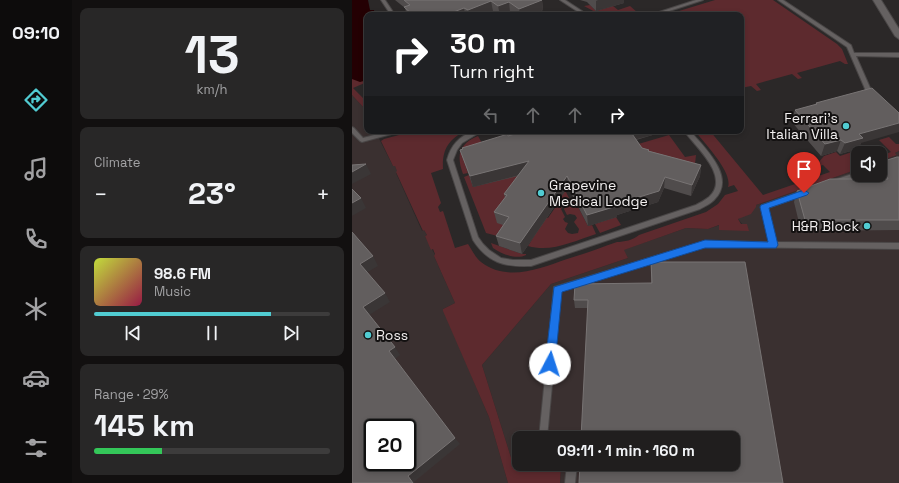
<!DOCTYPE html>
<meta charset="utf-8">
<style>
body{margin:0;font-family:"Space Grotesk",sans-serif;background:#282727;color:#f1f3f6;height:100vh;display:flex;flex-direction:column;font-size:15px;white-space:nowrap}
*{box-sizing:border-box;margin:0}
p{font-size:13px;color:#a2a2a4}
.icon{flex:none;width:22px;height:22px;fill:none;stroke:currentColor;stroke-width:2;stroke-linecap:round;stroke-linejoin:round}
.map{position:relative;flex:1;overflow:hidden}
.sheet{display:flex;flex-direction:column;gap:8px;padding:8px;background:#121010;width:280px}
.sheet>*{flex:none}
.guide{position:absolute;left:12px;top:12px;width:380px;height:122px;border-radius:8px;box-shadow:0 2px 6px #0003,0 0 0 1px #3d3c3c;background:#202124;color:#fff;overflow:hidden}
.buttons{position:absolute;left:499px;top:146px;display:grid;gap:8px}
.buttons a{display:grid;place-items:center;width:36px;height:36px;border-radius:8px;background:#201e1e;box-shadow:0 2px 6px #0003,0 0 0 1px #3d3c3c;font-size:20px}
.speed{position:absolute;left:12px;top:419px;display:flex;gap:8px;font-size:20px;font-weight:700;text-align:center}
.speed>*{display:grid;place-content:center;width:52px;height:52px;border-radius:50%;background:#201e1e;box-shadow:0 2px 6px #0003,0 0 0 1px #3d3c3c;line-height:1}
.speed .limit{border:2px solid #111;border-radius:6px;background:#fff;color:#111}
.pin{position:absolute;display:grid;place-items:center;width:34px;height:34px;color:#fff;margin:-41px -17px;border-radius:50% 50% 50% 0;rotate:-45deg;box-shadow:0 0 4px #0007}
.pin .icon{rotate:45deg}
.me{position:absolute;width:44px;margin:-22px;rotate:5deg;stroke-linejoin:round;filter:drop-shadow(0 0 3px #0008)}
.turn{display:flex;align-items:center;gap:14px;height:84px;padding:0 20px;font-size:18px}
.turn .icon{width:52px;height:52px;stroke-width:2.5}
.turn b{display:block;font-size:28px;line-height:34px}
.lanes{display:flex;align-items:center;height:38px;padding:0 20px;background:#0003;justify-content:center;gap:20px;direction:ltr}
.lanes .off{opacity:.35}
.big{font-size:30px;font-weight:600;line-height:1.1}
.sheet .tile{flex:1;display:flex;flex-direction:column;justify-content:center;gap:6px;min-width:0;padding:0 14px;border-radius:8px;background:#282727}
.sheet .dial{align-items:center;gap:0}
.dial b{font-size:52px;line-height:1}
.song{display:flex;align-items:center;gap:12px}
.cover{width:48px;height:48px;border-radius:6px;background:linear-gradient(135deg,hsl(70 70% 55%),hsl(340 70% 35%))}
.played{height:4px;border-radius:2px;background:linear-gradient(90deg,#51ccd2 75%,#3d3c3c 75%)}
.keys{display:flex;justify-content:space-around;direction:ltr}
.heat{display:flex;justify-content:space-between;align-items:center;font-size:22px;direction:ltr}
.charge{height:6px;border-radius:3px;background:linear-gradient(90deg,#34c759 29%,#3d3c3c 0)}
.trip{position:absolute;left:160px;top:431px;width:228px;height:40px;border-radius:8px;background:#201e1e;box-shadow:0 2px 6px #0003,0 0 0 1px #3d3c3c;font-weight:600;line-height:40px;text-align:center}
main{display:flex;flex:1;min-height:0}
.tab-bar{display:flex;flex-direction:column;width:72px;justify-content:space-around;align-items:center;background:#0d0c0c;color:#a2a2a4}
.tab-bar .icon{width:28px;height:28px}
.tab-bar .on{color:#51ccd2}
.tab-bar b{font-size:18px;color:#f1f3f6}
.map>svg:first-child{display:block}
.built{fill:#3a3030;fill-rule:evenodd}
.green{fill:#5d2a2e}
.water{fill:#240003}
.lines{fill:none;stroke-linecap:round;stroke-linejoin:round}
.service-casing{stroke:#494646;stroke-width:2}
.secondary-casing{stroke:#494646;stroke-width:2}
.service{fill:#656161;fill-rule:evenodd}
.secondary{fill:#656161;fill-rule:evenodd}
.wall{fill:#504c4c}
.shaded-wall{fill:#3a3636}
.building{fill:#625e5e;stroke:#787474;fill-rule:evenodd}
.route{fill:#1a73e8;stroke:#114b97}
.poi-dot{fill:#51ccd2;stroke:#131111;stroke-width:1.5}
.labels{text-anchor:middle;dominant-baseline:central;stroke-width:4;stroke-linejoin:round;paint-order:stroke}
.poi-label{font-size:14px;fill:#f2efef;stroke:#131111;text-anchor:end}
</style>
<main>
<nav class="tab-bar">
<b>09:10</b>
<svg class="icon on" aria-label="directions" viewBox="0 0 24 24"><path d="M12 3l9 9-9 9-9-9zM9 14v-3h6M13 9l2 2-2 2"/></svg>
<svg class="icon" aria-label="music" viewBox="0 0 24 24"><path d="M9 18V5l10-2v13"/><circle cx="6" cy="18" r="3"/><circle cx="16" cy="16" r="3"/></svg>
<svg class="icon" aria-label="phone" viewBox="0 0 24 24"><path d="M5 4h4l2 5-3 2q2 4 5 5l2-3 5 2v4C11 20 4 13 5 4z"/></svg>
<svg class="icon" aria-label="climate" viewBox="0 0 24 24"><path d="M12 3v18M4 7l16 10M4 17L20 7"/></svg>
<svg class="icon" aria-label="car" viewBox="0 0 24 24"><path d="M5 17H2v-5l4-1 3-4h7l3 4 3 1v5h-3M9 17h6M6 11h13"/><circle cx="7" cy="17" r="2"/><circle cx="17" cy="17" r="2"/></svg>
<svg class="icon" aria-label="filters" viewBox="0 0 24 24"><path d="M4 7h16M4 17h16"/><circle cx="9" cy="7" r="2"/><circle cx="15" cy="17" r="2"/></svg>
</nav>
<section class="sheet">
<div class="tile dial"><b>13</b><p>km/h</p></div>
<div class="tile"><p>Climate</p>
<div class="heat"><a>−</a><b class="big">23°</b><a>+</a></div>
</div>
<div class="tile">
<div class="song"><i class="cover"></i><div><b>98.6 FM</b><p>Music</p></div></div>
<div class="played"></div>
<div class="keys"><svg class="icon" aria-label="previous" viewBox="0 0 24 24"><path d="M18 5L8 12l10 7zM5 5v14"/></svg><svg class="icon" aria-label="pause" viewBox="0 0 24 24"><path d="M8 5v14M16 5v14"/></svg><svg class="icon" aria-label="next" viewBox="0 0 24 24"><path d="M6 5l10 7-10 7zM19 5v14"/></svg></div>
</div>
<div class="tile"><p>Range · 29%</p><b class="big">145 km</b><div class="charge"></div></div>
</section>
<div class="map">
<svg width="547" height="483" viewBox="0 0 547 483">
<rect width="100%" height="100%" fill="#2b2828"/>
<g class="built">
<path d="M0,95L13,109L15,115V131H23L41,166H43L46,172L44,173L70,231L72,230L75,235L73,236L83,255L82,256L103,303L91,309L137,417L156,483H0ZM21,428H55V462H21Z"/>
<path d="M547,151V483H208L209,467H162L130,365L199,284L276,258L271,250L334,228L356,229L368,225L367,230L391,225L386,219L404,205L506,169V175H528V161L545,155L543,153ZM167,438H381V464H167Z"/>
</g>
<g class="green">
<polygon points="363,0 421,0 485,44 490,49 496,64 493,64 488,61 445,73 450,78 446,79 440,74 404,84 409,90 405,91 399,86 389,88 389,15 314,15"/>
<polygon points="238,5 244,11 261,6 266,10 278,6 286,13 280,15 247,14 232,6"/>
<polygon points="0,79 15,80 15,82 1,88 14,101 15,115 13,109 0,95"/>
<path d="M62,131H113C96,140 90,150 91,169L79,173L89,203L86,207L88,212L91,211L92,214L103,248L116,244C120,250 123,257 129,262C155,282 187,269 215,259C232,254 248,248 265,242C272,242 281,240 287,235L354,212L366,204L373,195L386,191L382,185L376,187C381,172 352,143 343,131H358L411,195L478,172L471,165L467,166L465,164L472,156L484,152L488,156L509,149L513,153H506V169L404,205V207L399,214L386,219L389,224H395L397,231L367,230V225L356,229L334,228L272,250L276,258L199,284L130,365L162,467H209L208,483H156L137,417L91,311V309L103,303L82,256L83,254L81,249L79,250L73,236L75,235L72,230L71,231L44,172L45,171L43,166H41L29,141L32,139Z"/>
<path d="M162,131L175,133L112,161L116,173L111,174C104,155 107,144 126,136L130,143L163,134Z"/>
<polygon points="317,135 333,157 344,155 343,164 266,150"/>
<polygon points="537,137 544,144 547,144 547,151 543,153 545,155 528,161 528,156 539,152 527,140"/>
<polygon points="172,174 160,228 153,238 134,233 112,177 117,175 121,187"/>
<path d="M211,191L214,192L217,198L209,209L213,217L211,219L213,222L216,223L213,229L216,233L220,234L226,233L227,229L222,222L225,218L223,215L218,214L215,215L212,209L221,197L236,226L240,225L244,234C222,241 199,253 176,246L194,217L196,218L205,205L203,204Z"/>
<polygon points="264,217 269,225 248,233 243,224"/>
<path d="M139,243L170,254H174V255C165,260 149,254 141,248Z"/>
</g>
<polygon class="water" points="0,0 16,0 18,10 22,10 23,15 15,15 15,80 8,82 0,79"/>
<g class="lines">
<g class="service-casing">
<g id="service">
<polygon points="29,0 33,0 43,15 39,15"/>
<polygon points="208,0 213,0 236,15 231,15"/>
<polygon points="344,0 351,0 305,15 298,15"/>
<polygon points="426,0 431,0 499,45 502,53 547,53 547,57 504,56 519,90 525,95 525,97 521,97 514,91 495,47"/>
<polygon points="0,127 2,128 11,138 37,131 48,131 47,132 10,142 8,141 0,133"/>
<path d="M121,131H130L110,143L105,150L101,160L126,237L131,244L137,250L149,258L161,260H179L344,205C348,203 353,200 357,197C379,177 344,147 332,131H338C353,148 385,178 362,200C358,204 353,206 348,209L179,266C152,267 136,263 121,240L95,160C99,145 107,137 121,131Z"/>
<polygon points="506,172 506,175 508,176 484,184 481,182 482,180"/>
<polygon points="453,190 456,192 455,194 416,208 424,242 547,243 547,249 353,247 209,291 195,438 187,438 202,287 353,241 417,242 409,207 410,205"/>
<polygon points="215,464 225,464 223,483 213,483"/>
</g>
</g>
<g class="secondary-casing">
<polygon id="secondary" points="521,0 529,0 547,29 547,39 543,36"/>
</g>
<use href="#service" class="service"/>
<use href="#secondary" class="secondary"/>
</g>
<g class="wall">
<polygon points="43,0 190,0 191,10 180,15 162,15 158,12 152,15 146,15 141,11 131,15 55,15 53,8"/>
<polygon points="228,0 272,0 272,3 244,11 235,2"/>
<polygon points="464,103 509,143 506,149 488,154 485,151 469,156 439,121 443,110 463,105"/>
<polygon points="173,131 304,131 304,134 284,140 290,148 297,151 349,165 348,176 339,196 312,188 306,202 265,215 265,217 236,226 216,187 170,254 147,246 144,236 151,225 145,223 142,212 153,198 152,194 166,176 121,187 108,150"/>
<polygon points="547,157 547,230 449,231 442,202 445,191 526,179 525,175 528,175 528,165 529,162"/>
<polygon points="299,262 393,262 235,308 223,308 222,300 299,283"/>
</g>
<g class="shaded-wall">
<polygon points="190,0 191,10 180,15 168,15 167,9"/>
<polygon points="246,0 272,0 272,3 244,11 244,1"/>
<polygon points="139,1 141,11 131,15 117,15 116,10"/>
<polygon points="157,2 158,12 152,15 148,15 146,6"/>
<polygon points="112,8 113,15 94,15"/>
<polygon points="547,123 547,132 509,143 506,149 488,154 493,143 507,134"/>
<polygon points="278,131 304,131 304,134 278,141"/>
<polygon points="489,140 485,151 469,156 473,144"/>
<polygon points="177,161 179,172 121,187 118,176"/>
<polygon points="14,164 19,174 0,184 0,172"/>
<polygon points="349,165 348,176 339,196 340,185"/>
<polygon points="215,176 216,187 170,254 168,243"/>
<polygon points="313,177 312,188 306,202 265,215 265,217 236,226 235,215 264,204"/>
<polygon points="9,198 14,208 0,216 0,203"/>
<polygon points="21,256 26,266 14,273 8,264"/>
<polygon points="33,293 38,302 17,315 11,307"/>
<polygon points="43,347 48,355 43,359 37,351"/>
<polygon points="103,438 108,444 62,482 63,483 61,483 56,476"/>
</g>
<g class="building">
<polygon points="52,0 190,0 167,9 157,2 146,6 139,1 116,10 112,8 94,15 61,15 52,7 58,5"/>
<polygon points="520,88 547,113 547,123 507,134 511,138 493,143 489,140 473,144 443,110 465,104 464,103"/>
<polygon points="173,131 278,131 290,148 297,150 296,151 349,165 340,185 313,177 307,191 264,204 265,206 235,215 215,176 168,243 144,236 157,217 142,212 155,195 152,194 177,161 118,176 108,150 111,149 110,148 156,134 156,136"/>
<polygon points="545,157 547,157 547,220 453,220 445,191 478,179 536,179 529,162"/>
<polygon points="14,164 0,172 0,165"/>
<polygon points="0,189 9,198 0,203"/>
<path d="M0,232L21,256L8,264L33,293L11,307L43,347L37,351L103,438L56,476L61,483H0ZM21,428H55V462H21Z"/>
<polygon points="299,262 393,262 431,483 227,483 228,464 381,464 381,438 229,438 236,300 222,300 223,284 300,283"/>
</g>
<polygon class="route" points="452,190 457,193 455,195 417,208 426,245 424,248 353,248 210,292 203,364 202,367 198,369 194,367 193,364 202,287 353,240 416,242 408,207 409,205"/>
<g class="poi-dot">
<circle cx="494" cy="126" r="4"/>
<circle cx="189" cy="193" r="4"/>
<circle cx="515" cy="226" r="4"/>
<circle cx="16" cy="335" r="4"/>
</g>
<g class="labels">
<g class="poi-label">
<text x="486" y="118">Ferrari's<tspan x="486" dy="16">Italian Villa</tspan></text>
<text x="197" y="185" text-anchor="start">Grapevine<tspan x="197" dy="16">Medical Lodge</tspan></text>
<text x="507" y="226">H&amp;R Block</text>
<text x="24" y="335" text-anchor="start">Ross</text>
</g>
</g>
</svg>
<div class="buttons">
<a><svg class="icon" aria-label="sound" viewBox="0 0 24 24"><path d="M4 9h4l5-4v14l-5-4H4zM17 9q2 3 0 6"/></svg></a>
</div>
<div class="speed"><div class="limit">20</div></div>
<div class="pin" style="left:452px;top:193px;background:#d93025"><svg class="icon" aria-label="arrive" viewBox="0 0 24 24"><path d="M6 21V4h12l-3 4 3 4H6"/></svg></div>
<svg class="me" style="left:198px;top:364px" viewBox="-20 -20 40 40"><circle r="19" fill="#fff"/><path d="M0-13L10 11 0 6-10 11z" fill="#1a73e8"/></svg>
<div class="trip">09:11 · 1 min · 160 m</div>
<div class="guide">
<div class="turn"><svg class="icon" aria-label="right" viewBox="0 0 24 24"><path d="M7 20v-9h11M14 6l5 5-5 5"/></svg><div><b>30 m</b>Turn right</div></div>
<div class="lanes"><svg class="icon off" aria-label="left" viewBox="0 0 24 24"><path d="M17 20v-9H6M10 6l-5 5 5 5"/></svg><svg class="icon off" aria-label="ahead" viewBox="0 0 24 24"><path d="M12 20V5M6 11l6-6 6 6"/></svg><svg class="icon off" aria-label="ahead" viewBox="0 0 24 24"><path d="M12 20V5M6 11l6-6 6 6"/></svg><svg class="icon" aria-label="right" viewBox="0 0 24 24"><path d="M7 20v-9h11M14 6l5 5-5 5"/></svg></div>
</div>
</div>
</main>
